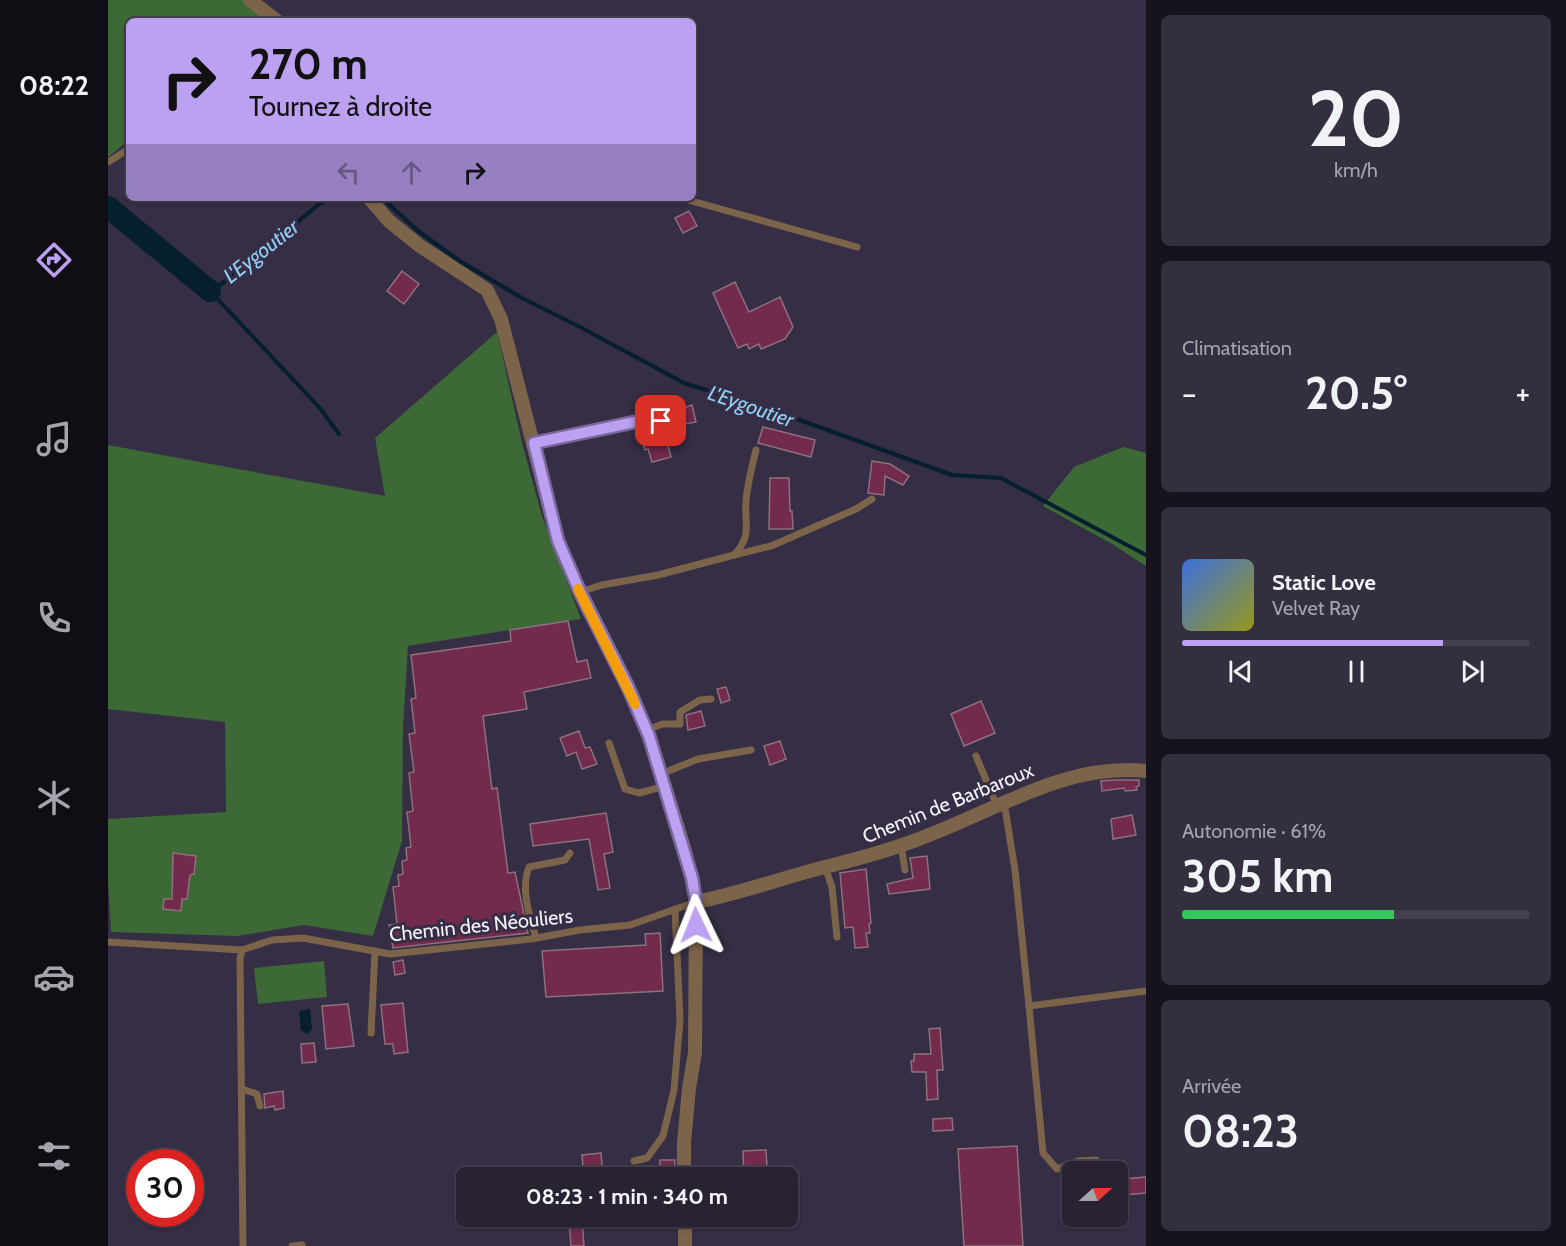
<!DOCTYPE html>
<html lang="fr">
<meta charset="utf-8">
<style>
body{margin:0;font-family:Cabin,sans-serif;background:#342f3f;color:#f1f3f6;height:100vh;display:flex;flex-direction:column;font-size:22px;white-space:nowrap}
*{box-sizing:border-box;margin:0}
p{font-size:20px;color:#a5a4ac}
.icon{flex:none;width:33px;height:33px;fill:none;stroke:currentColor;stroke-width:2;stroke-linecap:round;stroke-linejoin:round}
.map{position:relative;flex:1;overflow:hidden}
.sheet{display:flex;flex-direction:column;gap:15px;padding:15px;background:#16131c;width:420px}
.sheet>*{flex:none}
.guide{position:absolute;left:18px;top:18px;width:570px;height:183px;border-radius:9px;box-shadow:0 2px 4px #0004,0 0 0 2px #443f4e;background:#bca0f2;color:#111;overflow:hidden}
.needle{width:39px;rotate:69deg}
.fabs{position:absolute;left:954px;top:1161px;display:grid;gap:12px}
.fabs a{display:grid;place-items:center;width:66px;height:66px;border-radius:9px;background:#282233;box-shadow:0 2px 4px #0004,0 0 0 2px #443f4e;font-size:30px}
.speed{position:absolute;left:18px;top:1149px;display:flex;gap:12px;font-size:30px;font-weight:700;text-align:center}
.speed>*{display:grid;place-content:center;width:78px;height:78px;border-radius:50%;background:#282233;box-shadow:0 2px 4px #0004,0 0 0 2px #443f4e;line-height:1}
.speed .limit{border:9px solid #d22;background:#fff;color:#111}
.pin{position:absolute;display:grid;place-items:center;width:51px;height:51px;color:#fff;margin:-26px;border-radius:12px;box-shadow:0 3px 9px #0006}
.me{position:absolute;width:66px;margin:-33px;rotate:358deg;stroke-linejoin:round;filter:drop-shadow(0 0 4px #0008)}
.turn{display:flex;align-items:center;gap:21px;height:126px;padding:0 24px;font-size:27px}
.turn .icon{width:78px;height:78px;stroke-width:2.5}
.turn b{display:block;font-size:42px;line-height:51px}
.lanes{display:flex;align-items:center;height:57px;padding:0 24px;background:#0003;justify-content:center;gap:30px;direction:ltr}
.lanes .off{opacity:.35}
.big{font-size:45px;font-weight:700;line-height:1.1}
.sheet .widget{flex:1;display:flex;flex-direction:column;justify-content:center;gap:9px;min-width:0;padding:0 21px;border-radius:9px;background:#342f3f}
.sheet .dial{align-items:center;gap:0}
.dial b{font-size:78px;line-height:1}
.song{display:flex;align-items:center;gap:18px}
.cover{width:72px;height:72px;border-radius:9px;background:linear-gradient(135deg,hsl(220 70% 55%),hsl(60 70% 35%))}
.played{height:6px;border-radius:3px;background:linear-gradient(90deg,#bca0f2 75%,#443f4e 75%)}
.keys{display:flex;justify-content:space-around;direction:ltr}
.heat{display:flex;justify-content:space-between;align-items:center;font-size:33px;direction:ltr}
.charge{height:9px;border-radius:4px;background:linear-gradient(90deg,#34c759 61%,#443f4e 0)}
.trip{position:absolute;left:348px;top:1167px;width:342px;height:60px;border-radius:9px;background:#282233;box-shadow:0 2px 4px #0004,0 0 0 2px #443f4e;font-weight:700;line-height:60px;text-align:center}
main{display:flex;flex:1;min-height:0}
.tab-bar{display:flex;flex-direction:column;width:108px;justify-content:space-around;align-items:center;background:#100e14;color:#a5a4ac}
.tab-bar .icon{width:42px;height:42px}
.tab-bar .current{color:#bca0f2}
.tab-bar b{font-size:27px;color:#f1f3f6}
.map>svg:first-child{display:block}
.green{fill:#3d6936}
.water{fill:#051f2f}
.lines{fill:none;stroke-linecap:round;stroke-linejoin:round}
.stream{stroke:#051f2f;stroke-width:4}
.river{stroke:#051f2f;stroke-width:22}
.building{fill:#722a4d;stroke:#8d717c;stroke-width:1.5}
.lane{stroke:#7b6449;stroke-width:7}
.street{stroke:#7b6449;stroke-width:14}
.route-casing{stroke:#7a689d;stroke-width:15}
.route{stroke:#bca0f2;stroke-width:10}
.slow{stroke:#f59e0b;stroke-width:10}
.labels{text-anchor:middle;dominant-baseline:central;stroke-width:6;stroke-linejoin:round;paint-order:stroke}
.street-label{font-size:20px;fill:#f5f2fd;stroke:#352e44}
.water-label{font-size:21px;font-style:italic;fill:#93cef7;stroke:#352e44}
</style>
<main>
<nav class="tab-bar">
<b>08:22</b>
<svg class="icon current" aria-label="directions" viewBox="0 0 24 24"><path d="M12 3l9 9-9 9-9-9zM9 14v-3h6M13 9l2 2-2 2"/></svg>
<svg class="icon" aria-label="music" viewBox="0 0 24 24"><path d="M9 18V5l10-2v13"/><circle cx="6" cy="18" r="3"/><circle cx="16" cy="16" r="3"/></svg>
<svg class="icon" aria-label="phone" viewBox="0 0 24 24"><path d="M5 4h4l2 5-3 2q2 4 5 5l2-3 5 2v4C11 20 4 13 5 4z"/></svg>
<svg class="icon" aria-label="climate" viewBox="0 0 24 24"><path d="M12 3v18M4 7l16 10M4 17L20 7"/></svg>
<svg class="icon" aria-label="car" viewBox="0 0 24 24"><path d="M5 17H2v-5l4-1 3-4h7l3 4 3 1v5h-3M9 17h6M6 11h13"/><circle cx="7" cy="17" r="2"/><circle cx="17" cy="17" r="2"/></svg>
<svg class="icon" aria-label="filters" viewBox="0 0 24 24"><path d="M4 7h16M4 17h16"/><circle cx="9" cy="7" r="2"/><circle cx="15" cy="17" r="2"/></svg>
</nav>
<div class="map">
<svg width="1038" height="1246" viewBox="0 0 1038 1246">
<rect width="100%" height="100%" fill="#352e44"/>
<g class="green">
<polygon points="0,0 137,0 159,21 21,21 21,140 0,157"/>
<polygon points="389,332 414,443 434,516 473,619 300,646 295,727 294,841 265,936 196,925 129,936 3,932 0,881 0,819 118,812 117,722 0,709 0,445 277,496 267,438"/>
<polygon points="1015,447 1038,453 1038,566 1004,544 935,506 966,467"/>
<polygon points="216,961 219,997 150,1004 146,968"/>
</g>
<polygon class="water" points="202,1009 204,1029 199,1034 193,1030 191,1011"/>
<g class="lines">
<g class="stream">
<polyline points="222,198 211,204 119,280 102,291 211,407 231,434"/>
<polyline points="274,198 310,231 352,261 414,298 474,328 576,383 667,411 844,475 893,478 1038,555"/>
</g>
<polyline class="river" points="0,207 102,291"/>
</g>
<g class="building">
<polygon points="581,211 589,226 575,233 567,218"/>
<polygon points="294,271 311,284 296,304 279,291"/>
<polygon points="627,282 641,312 672,297 685,327 677,339 653,349 651,344 641,349 639,344 630,348 605,293"/>
<polygon points="584,405 588,422 572,425 569,410"/>
<polygon points="655,427 707,440 703,457 650,443"/>
<polygon points="557,434 563,457 544,462 540,449 537,450 534,440"/>
<polygon points="764,461 782,464 801,476 795,485 777,476 776,495 760,493"/>
<polygon points="662,478 681,478 682,511 684,511 685,529 661,529"/>
<polygon points="460,621 469,662 479,660 483,678 416,692 419,709 375,716 384,789 389,788 400,873 407,872 420,933 285,948 281,925 289,924 285,887 291,886 290,875 295,874 294,861 299,860 298,848 303,847 299,812 305,811 301,773 306,772 301,734 307,733 303,699 308,698 303,655 403,641 402,630"/>
<polygon points="618,687 622,700 613,703 609,689"/>
<polygon points="873,701 887,733 856,746 843,714"/>
<polygon points="593,711 597,726 580,730 578,715"/>
<polygon points="471,731 477,748 482,747 489,764 474,769 468,752 459,756 452,738"/>
<polygon points="672,741 678,759 662,765 656,746"/>
<polygon points="1005,780 1031,780 1031,786 1028,787 1029,790 1017,791 1016,788 994,791 993,781"/>
<polygon points="498,813 505,852 496,854 502,888 490,890 481,839 425,846 422,824"/>
<polygon points="1024,815 1028,835 1005,839 1003,819"/>
<polygon points="65,853 88,856 86,874 82,875 79,899 74,899 73,911 55,909 56,899 64,899"/>
<polygon points="819,856 822,889 781,894 779,884 805,878 802,858"/>
<polygon points="758,869 763,923 761,924 762,933 758,933 760,947 747,948 745,927 737,928 732,873"/>
<polygon points="552,933 555,991 438,997 434,951 538,945 537,934"/>
<polygon points="295,960 297,973 287,975 285,962"/>
<polygon points="295,1003 300,1052 286,1054 285,1044 277,1044 273,1005"/>
<polygon points="240,1004 246,1046 218,1049 214,1006"/>
<polygon points="832,1028 835,1070 829,1070 830,1099 819,1100 818,1072 804,1072 803,1061 806,1061 806,1054 823,1054 821,1029"/>
<polygon points="206,1043 208,1062 194,1063 193,1044"/>
<polygon points="175,1091 176,1108 167,1110 166,1106 157,1108 156,1094"/>
<polygon points="844,1118 845,1130 825,1131 825,1119"/>
<polygon points="909,1146 915,1246 856,1246 850,1149"/>
<polygon points="658,1150 659,1168 677,1167 678,1178 636,1178 635,1151"/>
<polygon points="493,1153 495,1178 476,1178 474,1155"/>
<polygon points="552,1160 567,1160 566,1178 551,1178"/>
<polygon points="1038,1177 1038,1193 1016,1195 1015,1179"/>
<polygon points="474,1220 476,1246 463,1246 461,1221"/>
</g>
<g class="lines">
<g class="lane">
<polyline points="0,162 21,149"/>
<polyline points="573,198 749,247"/>
<polyline points="426,443 527,422 553,421"/>
<polyline points="626,555 663,546 748,509 764,499"/>
<path d="M472,592L494,585L550,575L626,555C645,534 636,525 638,502C639,485 644,467 648,450"/>
<polyline points="538,730 555,724 572,724 572,712 592,700 603,699"/>
<polyline points="501,743 517,789 531,793 557,786"/>
<polyline points="868,756 889,806"/>
<polyline points="553,774 590,759 643,750"/>
<polyline points="896,802 907,870 921,1006"/>
<polyline points="793,845 797,870"/>
<polyline points="717,867 724,887 729,937"/>
<path d="M428,938C422,916 412,890 421,867L457,860L462,853"/>
<polyline points="0,942 134,950"/>
<polyline points="263,1033 267,951"/>
<polyline points="134,1089 149,1094 152,1106"/>
<polyline points="988,1160 970,1161 949,1169 935,1153 921,1006 1038,991"/>
<polyline points="526,1161 539,1158 555,1136 566,1090 572,1020 567,909"/>
<polyline points="576,1174 593,1178"/>
<polyline points="135,1246 132,959 134,950 164,940 195,938 282,954 311,951 423,939 472,930 522,925 588,902"/>
<polyline points="184,1246 194,1245"/>
</g>
<g class="street">
<polyline points="142,0 169,21"/>
<polyline points="261,198 281,221 312,246 379,290 393,319 450,541 472,592 520,687 541,736 575,844 584,878 588,902 587,1053 581,1088 576,1143 576,1178"/>
<path d="M588,902C634,893 679,876 725,865C757,857 790,848 821,835C892,808 959,763 1038,771"/>
<polyline points="577,1216 577,1246"/>
</g>
</g>
<g class="lines">
<g class="route-casing">
<polyline id="route" points="553,421 527,422 426,443 450,541 472,592 520,687 541,736 584,878 588,902 588,925"/>
</g>
<use href="#route" class="route"/>
<polyline class="slow" points="470,589 527,704"/>
</g>
<g class="labels">
<g class="street-label">
<text transform="translate(840 803) rotate(-22)">Chemin de Barbaroux</text>
<text transform="translate(373 925) rotate(-6)">Chemin des Néouliers</text>
</g>
<g class="water-label">
<text transform="translate(153 251) rotate(-38)">L'Eygoutier</text>
<text transform="translate(643 406) rotate(19)">L'Eygoutier</text>
</g>
</g>
</svg>
<div class="fabs">
<a><svg class="needle" viewBox="-14 -14 28 28"><path d="M0-13l5 13h-10z" fill="#e53935"/><path d="M0 13l5-13h-10z" fill="#a5a4ac"/></svg></a>
</div>
<div class="speed"><div class="limit">30</div></div>
<div class="pin" style="left:553px;top:421px;background:#d93025"><svg class="icon" aria-label="arrive" viewBox="0 0 24 24"><path d="M6 21V4h12l-3 4 3 4H6"/></svg></div>
<svg class="me" style="left:588px;top:925px" viewBox="-20 -20 40 40"><path d="M0-17L14 15 0 8-14 15z" fill="#bca0f2" stroke="#fff" stroke-width="4"/></svg>
<div class="trip">08:23 · 1 min · 340 m</div>
<div class="guide">
<div class="turn"><svg class="icon" aria-label="right" viewBox="0 0 24 24"><path d="M7 20v-9h11M14 6l5 5-5 5"/></svg><div><b>270 m</b>Tournez à droite</div></div>
<div class="lanes"><svg class="icon off" aria-label="left" viewBox="0 0 24 24"><path d="M17 20v-9H6M10 6l-5 5 5 5"/></svg><svg class="icon off" aria-label="ahead" viewBox="0 0 24 24"><path d="M12 20V5M6 11l6-6 6 6"/></svg><svg class="icon" aria-label="right" viewBox="0 0 24 24"><path d="M7 20v-9h11M14 6l5 5-5 5"/></svg></div>
</div>
</div>
<section class="sheet">
<div class="widget dial"><b>20</b><p>km/h</p></div>
<div class="widget"><p>Climatisation</p>
<div class="heat"><a>−</a><b class="big">20.5°</b><a>+</a></div>
</div>
<div class="widget">
<div class="song"><i class="cover"></i><div><b>Static Love</b><p>Velvet Ray</p></div></div>
<div class="played"></div>
<div class="keys"><svg class="icon" aria-label="previous" viewBox="0 0 24 24"><path d="M18 5L8 12l10 7zM5 5v14"/></svg><svg class="icon" aria-label="pause" viewBox="0 0 24 24"><path d="M8 5v14M16 5v14"/></svg><svg class="icon" aria-label="next" viewBox="0 0 24 24"><path d="M6 5l10 7-10 7zM19 5v14"/></svg></div>
</div>
<div class="widget"><p>Autonomie · 61%</p><b class="big">305 km</b><div class="charge"></div></div>
<div class="widget"><p>Arrivée</p><b class="big">08:23</b></div>
</section>
</main>
